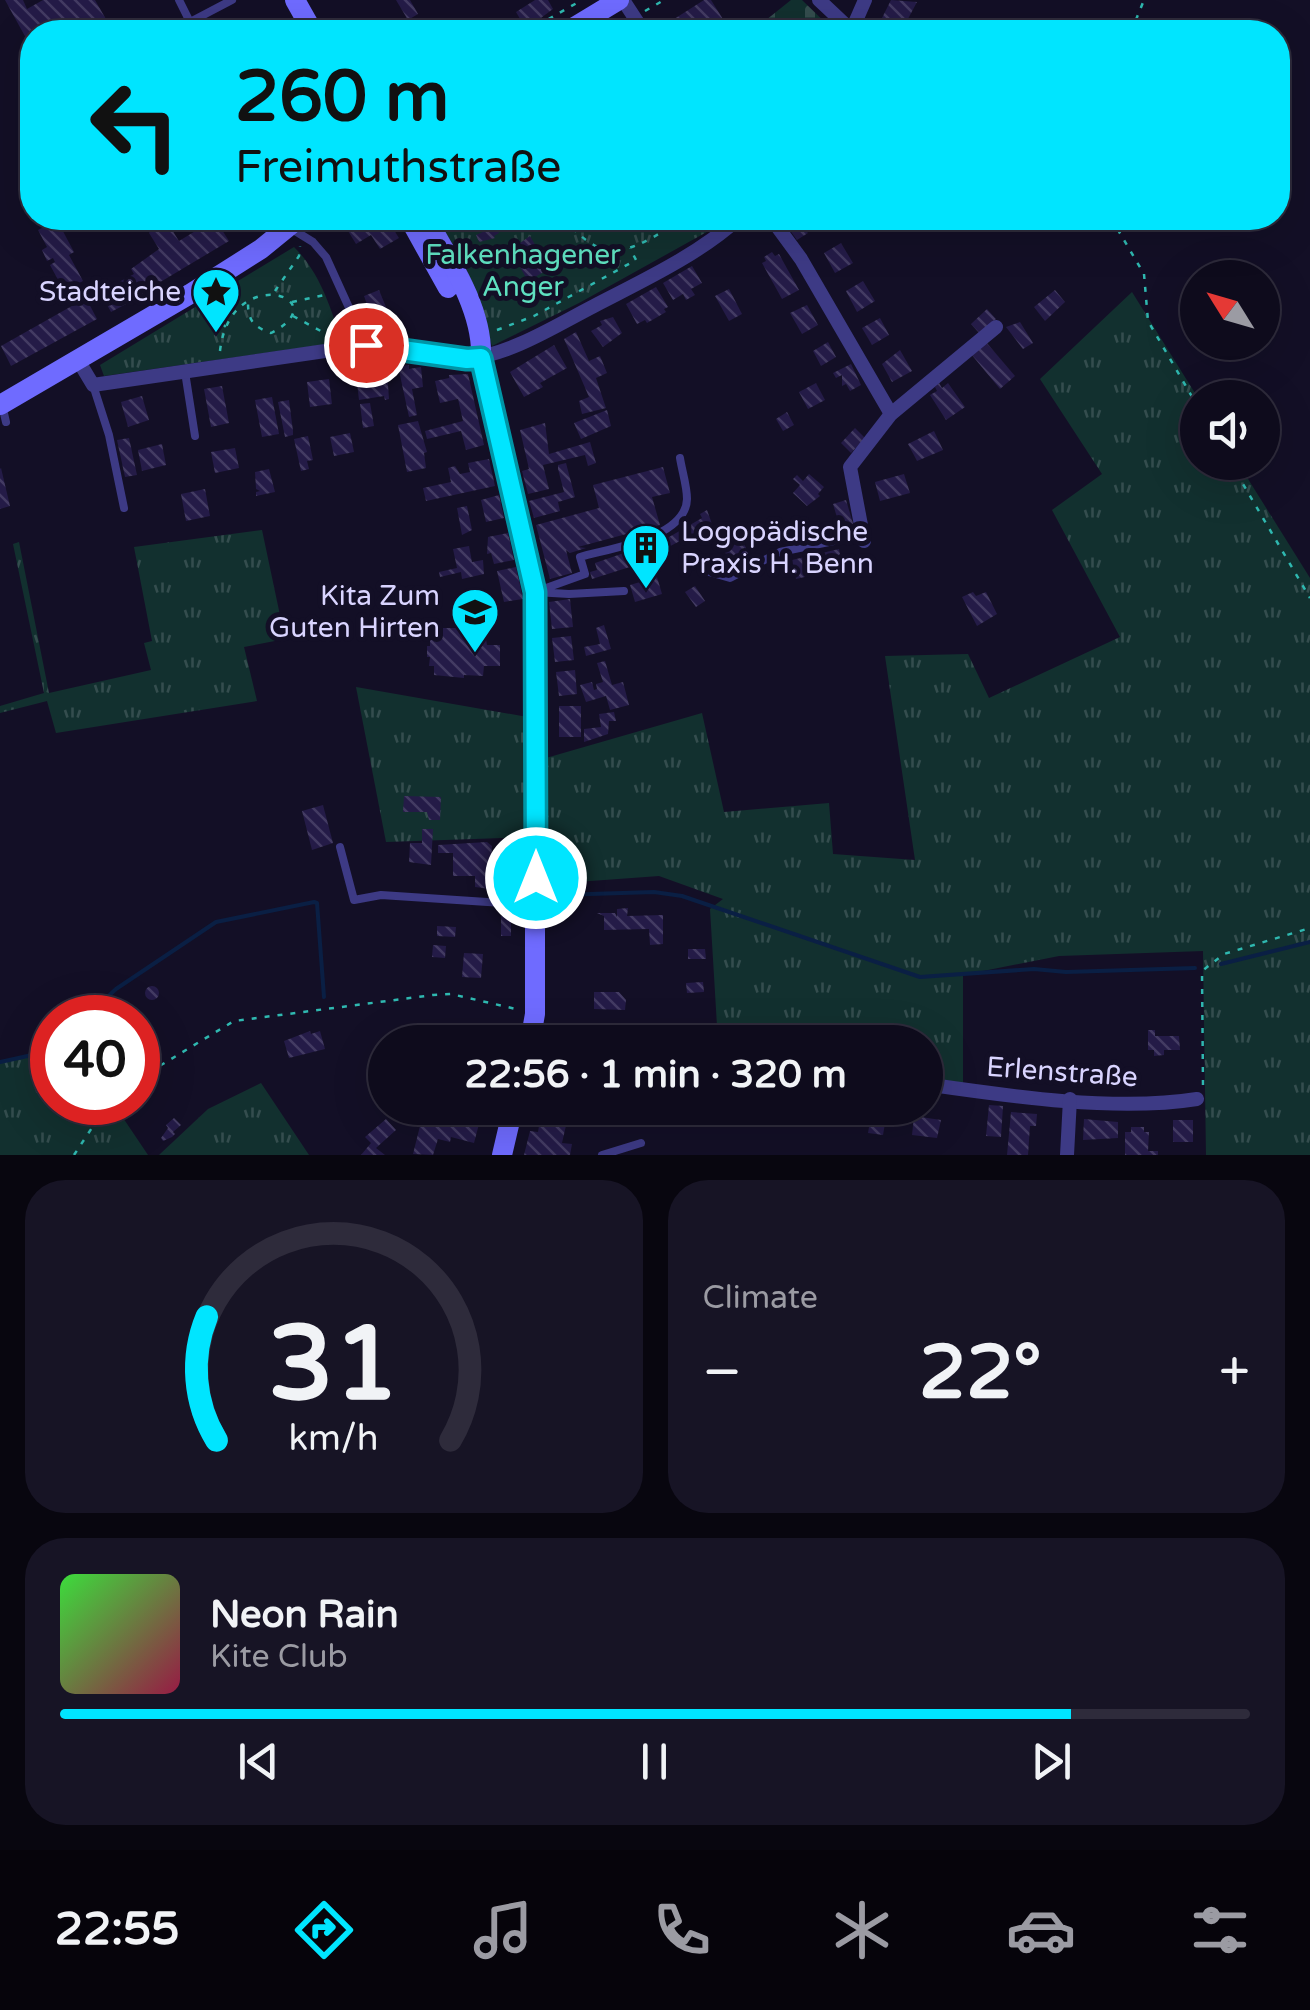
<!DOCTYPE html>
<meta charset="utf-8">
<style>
body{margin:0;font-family:"Varela Round",sans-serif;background:#171425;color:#f1f3f6;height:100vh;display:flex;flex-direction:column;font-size:38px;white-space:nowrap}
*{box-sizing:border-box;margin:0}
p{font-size:32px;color:#9b9ba3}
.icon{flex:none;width:55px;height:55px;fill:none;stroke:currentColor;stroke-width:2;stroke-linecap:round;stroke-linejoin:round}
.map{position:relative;height:1155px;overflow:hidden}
.details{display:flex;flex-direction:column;gap:25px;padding:25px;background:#08060f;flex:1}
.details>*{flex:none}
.guide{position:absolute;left:20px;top:20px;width:1270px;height:210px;border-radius:40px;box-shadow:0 10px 40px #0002,0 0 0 2px #2e2b3b;background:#00e5ff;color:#111;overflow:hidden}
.needle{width:65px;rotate:307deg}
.controls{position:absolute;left:1180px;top:260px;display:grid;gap:20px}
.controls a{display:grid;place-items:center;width:100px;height:100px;border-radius:50%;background:#0e0b1c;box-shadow:0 10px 40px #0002,0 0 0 2px #2e2b3b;font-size:50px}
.speed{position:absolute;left:30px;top:995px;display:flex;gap:20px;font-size:50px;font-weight:700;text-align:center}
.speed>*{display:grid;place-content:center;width:130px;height:130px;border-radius:50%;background:#0e0b1c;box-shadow:0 10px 40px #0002,0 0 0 2px #2e2b3b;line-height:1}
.speed .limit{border:15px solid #d22;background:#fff;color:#111}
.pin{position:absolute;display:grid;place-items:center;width:85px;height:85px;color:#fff;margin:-42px;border:5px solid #fff;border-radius:50%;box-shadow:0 2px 10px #0007}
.me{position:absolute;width:110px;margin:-55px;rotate:0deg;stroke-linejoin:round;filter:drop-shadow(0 0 8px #0008)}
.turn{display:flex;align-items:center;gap:35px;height:210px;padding:0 50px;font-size:45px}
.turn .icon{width:130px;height:130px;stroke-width:2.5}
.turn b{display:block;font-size:70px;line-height:85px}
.big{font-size:75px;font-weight:700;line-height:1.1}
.details .tile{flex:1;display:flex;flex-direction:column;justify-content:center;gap:15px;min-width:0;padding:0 35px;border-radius:40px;background:#171425}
.details .dial{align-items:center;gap:0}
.dial svg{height:260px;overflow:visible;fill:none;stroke:#2e2b3b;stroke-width:7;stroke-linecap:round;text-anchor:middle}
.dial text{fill:#f1f3f6;stroke:none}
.song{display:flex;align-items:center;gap:30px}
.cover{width:120px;height:120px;border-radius:15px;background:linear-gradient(135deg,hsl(120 70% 55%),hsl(340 70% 35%))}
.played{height:10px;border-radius:5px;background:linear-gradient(90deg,#00e5ff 85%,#2e2b3b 85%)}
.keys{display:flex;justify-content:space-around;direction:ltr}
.heat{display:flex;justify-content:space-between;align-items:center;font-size:55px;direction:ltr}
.details .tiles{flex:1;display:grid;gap:25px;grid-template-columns:1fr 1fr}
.tile:last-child{grid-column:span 2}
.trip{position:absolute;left:368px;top:1025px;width:575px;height:100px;border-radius:50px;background:#0e0b1c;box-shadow:0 10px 40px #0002,0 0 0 2px #2e2b3b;font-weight:700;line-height:100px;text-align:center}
.dock{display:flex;height:160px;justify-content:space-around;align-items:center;background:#06040b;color:#9b9ba3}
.dock .icon{width:70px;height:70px}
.dock .active{color:#00e5ff}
.dock b{font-size:45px;color:#f1f3f6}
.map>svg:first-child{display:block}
.grass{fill:url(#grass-tufts)}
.cemetery{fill:url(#cemetery-stones)}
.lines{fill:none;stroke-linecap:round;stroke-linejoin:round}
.stream{stroke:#0a1f44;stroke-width:4}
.building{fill:url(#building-back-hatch)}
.path{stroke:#2fb8b0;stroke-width:2.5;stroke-dasharray:5 8;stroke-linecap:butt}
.lane{stroke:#3d3a85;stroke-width:8}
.street{stroke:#3d3a85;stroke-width:14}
.secondary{stroke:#6f6bff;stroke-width:20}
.route-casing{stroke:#0095a6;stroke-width:25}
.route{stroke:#00e5ff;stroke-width:18}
.labels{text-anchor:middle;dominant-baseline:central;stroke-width:10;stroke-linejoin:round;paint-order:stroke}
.park-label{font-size:28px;fill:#5fe0c0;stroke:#130f26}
.poi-label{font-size:28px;fill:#d9d4ff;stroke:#130f26;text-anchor:end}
.street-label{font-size:28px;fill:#d9d4ff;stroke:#130f26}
</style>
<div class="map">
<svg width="1310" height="1155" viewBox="0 0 1310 1155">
<defs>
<pattern id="grass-tufts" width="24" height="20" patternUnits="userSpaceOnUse" patternTransform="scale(2.5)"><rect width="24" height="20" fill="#12302f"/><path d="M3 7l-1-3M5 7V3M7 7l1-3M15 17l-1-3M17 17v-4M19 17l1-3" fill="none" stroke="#344d4e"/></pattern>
<pattern id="cemetery-stones" width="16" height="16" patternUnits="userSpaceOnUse" patternTransform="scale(2.5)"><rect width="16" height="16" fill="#12302f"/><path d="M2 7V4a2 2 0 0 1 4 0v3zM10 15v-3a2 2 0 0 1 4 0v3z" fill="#344d4e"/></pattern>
<pattern id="building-back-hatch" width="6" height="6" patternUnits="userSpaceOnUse" patternTransform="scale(2.5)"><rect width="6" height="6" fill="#241b47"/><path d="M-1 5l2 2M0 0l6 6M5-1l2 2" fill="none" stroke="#433b63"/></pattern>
</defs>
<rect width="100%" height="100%" fill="#130f26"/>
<g class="grass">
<polygon points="437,218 732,218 579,303 492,346 466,267"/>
<path d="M294,247C321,274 330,307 342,342L104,376L100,365Z"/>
<polygon points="1132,292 1198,398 1198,462 1238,463 1310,578 1310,1155 1206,1155 1203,951 1059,956 963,975 963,1083 925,1077 925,1042 718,1042 710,909 723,899 659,876 549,884 546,758 702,713 724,812 829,803 833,854 915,860 885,656 968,654 989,698 1120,637 1052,510 1102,474 1040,379"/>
<polygon points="262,530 285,639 244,647 257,701 56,733 47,701 0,713 0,706 44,693 13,544 19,542 49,693 151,670 144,643 152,641 134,547"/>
<polygon points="356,687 533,718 533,837 386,842"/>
<polygon points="52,1046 52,1102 113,1103 148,1155 0,1155 0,1062 41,1053"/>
<polygon points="261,1083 309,1155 159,1155 208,1109"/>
</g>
<polygon class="cemetery" points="791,0 802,0 835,32 791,32 779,22 768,32 751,32"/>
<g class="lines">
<g class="stream">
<polyline points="558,895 654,892 682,896 920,977 1034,969 1066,972 1195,968"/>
<polyline points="1221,964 1310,942"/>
<polyline points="85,1018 116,989 216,922 314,902 317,903 324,997"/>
<polyline points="0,1062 41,1053 52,1046"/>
</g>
</g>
<g class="building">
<polygon points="5,0 23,0 27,9 43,0 95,0 111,28 103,32 32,32 32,49"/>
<polygon points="396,0 410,0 418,14 408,20"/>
<polygon points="535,0 548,0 553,9 526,29 516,12"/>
<polygon points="704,0 711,0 726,24 713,32 707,32 703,25 692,32 663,32 660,28"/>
<polygon points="891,0 917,2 901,32 879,24"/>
<polygon points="360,218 386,218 399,238 380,249 371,235 356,244 345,226"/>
<polygon points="781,218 809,218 813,223 804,229 808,233 797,240"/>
<polygon points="215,219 229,241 157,284 154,280 141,287 145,294 111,312 100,292 134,274 131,269 159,249 149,233 153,226 167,222 179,241"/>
<polygon points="57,220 74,252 69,255 83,281 64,291 50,265 55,262 53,258 47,261 42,250 47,247 38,230"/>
<polygon points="496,226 499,233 494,236 495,238 479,242 476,235"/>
<polygon points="530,236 549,269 528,281 510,250"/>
<polygon points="841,243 853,263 835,273 824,253"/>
<polygon points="772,252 775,256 779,254 799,290 782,299 762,263 766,261 764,257"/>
<polygon points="692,266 702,283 691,289 695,295 686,300 683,294 673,300 663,283"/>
<polygon points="863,281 875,301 857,312 846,291"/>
<polygon points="656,287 668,307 664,309 666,312 647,323 645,320 637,324 626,304"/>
<polygon points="729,289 742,314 729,321 715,296"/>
<polygon points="379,290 388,312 372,318 364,296"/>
<polygon points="1055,290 1065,302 1045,321 1034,307"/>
<polygon points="86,298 97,319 11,366 1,346"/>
<polygon points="807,305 818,325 802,334 790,313"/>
<polygon points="987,309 996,319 980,334 971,324"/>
<polygon points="613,317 622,333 603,347 591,331 602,325 600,321"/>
<polygon points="880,318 889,335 872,345 862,328"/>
<polygon points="1020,322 1033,343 1023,349 1006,327"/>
<polygon points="576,332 589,361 600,356 607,373 596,378 606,408 582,414 579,401 589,397 564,339"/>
<polygon points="828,342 836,357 821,366 813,351"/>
<polygon points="986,342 1015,376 1000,389 971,354"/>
<polygon points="554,345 567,368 540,383 543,387 524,397 510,372"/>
<polygon points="900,350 912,371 892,382 882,364"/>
<polygon points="851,364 861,385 850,391 846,384 842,386 842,375 836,378 833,373"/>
<polygon points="409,365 409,369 421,367 423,387 412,389 417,415 409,417 398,366"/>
<polygon points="387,371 389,399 385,400 384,396 359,400 356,375"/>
<polygon points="468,374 484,445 466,450 461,431 427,439 425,431 463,421 458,399 440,403 435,381 449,378 449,375"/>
<polygon points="329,379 332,404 310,407 307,382"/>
<polygon points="816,383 825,400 808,409 799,392"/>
<polygon points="939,383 942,388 948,383 965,407 946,420 930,395 937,391 935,387"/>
<polygon points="222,386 229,423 211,427 204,389"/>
<polygon points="142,396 149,420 128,427 121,402"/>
<polygon points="272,397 279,434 262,437 255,400"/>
<polygon points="289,400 293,431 293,435 285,437 278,402"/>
<polygon points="370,403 374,426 363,428 360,404"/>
<polygon points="607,410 611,426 581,439 574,423"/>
<polygon points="787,412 794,425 783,431 776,419"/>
<polygon points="418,421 427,452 424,453 426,468 407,472 398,425"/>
<polygon points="545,423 549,454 590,442 596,463 588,466 585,455 543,465 549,489 528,494 522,471 529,469 520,430"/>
<polygon points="855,428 865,438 851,453 841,443"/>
<polygon points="934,431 943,450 917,461 908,444"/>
<polygon points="350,433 354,452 334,456 330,437"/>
<polygon points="308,436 313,460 307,461 309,469 301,471 294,439"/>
<polygon points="129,438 137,475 125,477 117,440"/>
<polygon points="162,444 166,465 142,471 138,450"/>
<polygon points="235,448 239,468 215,473 211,452"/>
<polygon points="489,459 495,486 426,501 423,488 451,482 448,468 455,466 460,474 470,472 468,463"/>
<polygon points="566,463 575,497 558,502 560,511 534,518 529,501 564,492 558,469 558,465"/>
<polygon points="663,467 670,493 652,497 660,525 578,547 586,548 570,553 566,550 572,573 550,579 536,525 599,508 593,485"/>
<polygon points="1,468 10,506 0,509 0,469"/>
<polygon points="269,469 275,492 256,496 256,492 260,491 256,489 255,472"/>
<polygon points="809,474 824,487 818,494 820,496 807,506 793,493 800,485 793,479 797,475 803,481"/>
<polygon points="904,474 910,493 880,501 875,482"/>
<polygon points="205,489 210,516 186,521 181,494"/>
<polygon points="499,495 504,518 486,522 481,500"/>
<polygon points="846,500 855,530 842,534 833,504"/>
<polygon points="467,506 472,530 462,535 457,508"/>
<polygon points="707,510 712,524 661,551 657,544 702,518 700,514"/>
<polygon points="508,533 514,560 494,564 491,553 487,554 488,537"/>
<polygon points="741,540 755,561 738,572 724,551"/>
<polygon points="469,546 472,562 483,560 484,574 462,579 461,572 440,577 439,572 457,568 453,549"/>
<polygon points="839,549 843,568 796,579 792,560"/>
<polygon points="624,553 632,553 636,565 592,579 590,572 597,570 595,563"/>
<polygon points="516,567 523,599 504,602 497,571"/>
<polygon points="657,577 662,594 635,602 630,585"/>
<polygon points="695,586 705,601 696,607 685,592"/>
<polygon points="973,592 976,596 986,592 997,614 977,626 962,597"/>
<polygon points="570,599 573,627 552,629 549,602"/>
<polygon points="604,625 611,649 586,656 584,647 600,644 596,628"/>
<polygon points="442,628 484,628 487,645 500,645 500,666 484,666 483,676 464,675 464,678 434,675 434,666 429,666 430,657 427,657 427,646 430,646 430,631 442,631"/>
<polygon points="571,636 574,660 555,662 552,638"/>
<polygon points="605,661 612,685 623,682 629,705 610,710 606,696 586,702 580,685 592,682 594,690 597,689 596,684 603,682 597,663"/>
<polygon points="575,670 577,694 559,696 556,672"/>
<rect x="559" y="706" width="22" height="31"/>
<polygon points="614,712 616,721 609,721 608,734 584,742 584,729 601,727 599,714"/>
<polygon points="404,796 441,797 440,820 429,820 427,812 403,812"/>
<polygon points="323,805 333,843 312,850 302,811"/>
<polygon points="422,829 433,829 431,865 409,862 410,843 422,843"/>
<polygon points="502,840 522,840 522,866 503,866"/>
<polygon points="487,842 492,846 490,889 475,887 475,876 453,876 453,853 438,853 438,845"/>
<polygon points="628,908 627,916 663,915 663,944 650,945 649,929 604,930 604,916 597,913 615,913 617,917 617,909"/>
<rect x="501" y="916" width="10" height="20"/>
<polygon points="437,926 456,927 455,937 437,936"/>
<polygon points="433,945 446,946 445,958 432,957"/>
<polygon points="688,949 705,949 706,959 688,959"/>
<polygon points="464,953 483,954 481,978 462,977"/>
<polygon points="703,982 704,992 687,993 686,983"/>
<circle cx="152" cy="993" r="7"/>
<polygon points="594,992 619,992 626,1000 625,1010 594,1009"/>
<polygon points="481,1024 494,1026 491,1042 478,1042"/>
<polygon points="1148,1030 1155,1030 1155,1036 1179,1036 1180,1050 1164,1050 1164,1055 1154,1056 1154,1050 1148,1050"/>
<polygon points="310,1031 311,1034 320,1031 325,1049 289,1058 284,1041"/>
<polygon points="989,1105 1003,1106 1001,1137 986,1136"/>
<polygon points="477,1108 498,1108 495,1120 475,1115"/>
<polygon points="542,1108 570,1108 562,1143 572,1144 570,1155 524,1155 530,1131 538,1132"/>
<polygon points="872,1110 887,1112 883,1135 868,1133"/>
<polygon points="1011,1112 1037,1114 1036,1126 1030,1126 1028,1155 1007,1155"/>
<polygon points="423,1114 455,1123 461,1123 462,1119 479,1124 474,1143 451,1137 450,1142 438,1139 433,1155 413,1154"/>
<polygon points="914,1116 941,1120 937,1138 912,1135"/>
<polygon points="174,1118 181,1125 173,1132 175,1134 172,1137 163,1141 161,1138 168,1128 166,1125"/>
<polygon points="386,1119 396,1130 376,1148 385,1155 361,1155 371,1143 365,1137"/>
<polygon points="1084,1119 1118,1122 1118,1138 1083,1140"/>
<rect x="1173" y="1120" width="20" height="22"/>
<polygon points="1131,1127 1144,1127 1144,1132 1149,1132 1148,1151 1158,1151 1158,1155 1125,1155 1125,1132 1131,1132"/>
</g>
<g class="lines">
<g class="path">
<polyline points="645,11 664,0"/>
<polyline points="526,32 582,0"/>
<polyline points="610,32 622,26"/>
<polyline points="1131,32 1144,0"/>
<path d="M564,218C608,273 635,247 686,218"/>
<polyline points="1111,218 1144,274 1148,321 1198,407"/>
<polyline points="452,227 456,218"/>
<polyline points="275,291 299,256 300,246"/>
<polyline points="292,302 329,294"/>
<polyline points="202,307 226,327"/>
<polyline points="293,316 330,336"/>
<polyline points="497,330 534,316 636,260 630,248"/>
<path d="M220,351C230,261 340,298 271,333C254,327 248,321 248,303"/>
<polyline points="1230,462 1310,598"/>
<polyline points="551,1033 578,1031 628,1042"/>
<polyline points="573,1042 594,1035"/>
<polyline points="138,1079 234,1021 433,995 451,994 516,1009"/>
<polyline points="1203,1085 1202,971 1224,954 1310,928"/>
<polyline points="74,1155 109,1102"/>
</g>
<g class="lane">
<polyline points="179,0 190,22"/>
<polyline points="171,32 232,0"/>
<polyline points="274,218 313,242 326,257 366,345"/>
<polyline points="185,372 195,436"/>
<polyline points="93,385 109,435 124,508"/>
<polyline points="2,405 6,422"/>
<polyline points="709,572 730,578 780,552 863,535"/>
<path d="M624,591L569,594L535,592L585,574L580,557C611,548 686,538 687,499C687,486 682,471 680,458"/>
<polyline points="340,847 354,900 381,895 531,905"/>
<polyline points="602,1155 641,1143"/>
</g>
<g class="street">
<polyline points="623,0 644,32"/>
<polyline points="819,0 852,31"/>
<polyline points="851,32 865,0"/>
<polyline points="771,218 801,259 891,414"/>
<path d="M78,360L93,385L366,345L467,359C512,354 555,326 594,306C644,280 698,255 739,218"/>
<polyline points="864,541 850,467 891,414 996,327"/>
<path d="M925,1084C1008,1096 1115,1112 1197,1099"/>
<polyline points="1067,1155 1070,1099"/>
</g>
<g class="secondary">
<polyline points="295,0 313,32"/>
<polyline points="566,32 619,0"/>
<polyline points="409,218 448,288"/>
<path d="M426,218C449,259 483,309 481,357L535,592V1014L530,1042"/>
<polyline points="0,405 190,294 261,249 299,218"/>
<polyline points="502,1155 513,1108"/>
</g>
</g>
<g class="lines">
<g class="route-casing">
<polyline id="route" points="366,345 467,359 481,358 535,592 536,878"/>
</g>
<use href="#route" class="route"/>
</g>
<defs>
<g id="sight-pin" transform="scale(2.5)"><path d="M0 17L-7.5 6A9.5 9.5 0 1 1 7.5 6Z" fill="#00e5ff" stroke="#130f26"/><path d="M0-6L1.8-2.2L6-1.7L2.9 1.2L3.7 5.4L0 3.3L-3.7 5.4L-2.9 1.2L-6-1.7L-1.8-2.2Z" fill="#111"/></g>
<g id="building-pin" transform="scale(2.5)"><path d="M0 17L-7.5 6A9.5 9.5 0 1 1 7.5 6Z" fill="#00e5ff" stroke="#130f26"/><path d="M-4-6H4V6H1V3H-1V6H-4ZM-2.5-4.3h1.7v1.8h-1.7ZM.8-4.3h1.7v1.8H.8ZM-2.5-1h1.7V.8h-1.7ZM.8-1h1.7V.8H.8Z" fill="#111"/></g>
<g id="school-pin" transform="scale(2.5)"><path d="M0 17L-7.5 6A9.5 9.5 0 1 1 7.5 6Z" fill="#00e5ff" stroke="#130f26"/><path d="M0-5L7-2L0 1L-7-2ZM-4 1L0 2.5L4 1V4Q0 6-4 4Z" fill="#111"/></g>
</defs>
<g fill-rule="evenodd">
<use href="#sight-pin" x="216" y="292"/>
<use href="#building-pin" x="646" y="548"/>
<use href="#school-pin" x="475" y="612"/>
</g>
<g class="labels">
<g class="park-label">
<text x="523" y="255">Falkenhagener<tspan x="523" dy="32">Anger</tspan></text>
</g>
<g class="poi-label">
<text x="181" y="292">Stadteiche</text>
<text x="681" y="532" text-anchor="start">Logopädische<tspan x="681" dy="32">Praxis H. Benn</tspan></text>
<text x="440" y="596">Kita Zum<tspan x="440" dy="32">Guten Hirten</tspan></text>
</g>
<g class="street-label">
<text transform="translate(1062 1072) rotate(4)">Erlenstraße</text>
</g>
</g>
</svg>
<div class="controls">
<a><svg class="needle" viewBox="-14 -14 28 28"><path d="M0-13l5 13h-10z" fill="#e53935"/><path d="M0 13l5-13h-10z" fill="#9b9ba3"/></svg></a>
<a><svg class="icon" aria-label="sound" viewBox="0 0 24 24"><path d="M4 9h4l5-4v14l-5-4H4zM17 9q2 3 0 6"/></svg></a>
</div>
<div class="speed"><div class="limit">40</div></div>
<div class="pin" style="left:366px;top:345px;background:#d93025"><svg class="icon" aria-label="arrive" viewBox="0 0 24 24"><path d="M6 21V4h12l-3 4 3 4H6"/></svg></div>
<svg class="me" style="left:536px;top:878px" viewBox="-20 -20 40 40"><circle r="17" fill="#00e5ff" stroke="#fff" stroke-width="3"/><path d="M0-11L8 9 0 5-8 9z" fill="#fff"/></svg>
<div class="trip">22:56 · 1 min · 320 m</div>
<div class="guide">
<div class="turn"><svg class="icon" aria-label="left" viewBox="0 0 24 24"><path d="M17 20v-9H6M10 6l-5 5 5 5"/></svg><div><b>260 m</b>Freimuthstraße</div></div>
</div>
</div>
<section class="details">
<div class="tiles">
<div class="tile dial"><svg viewBox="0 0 100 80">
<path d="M14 69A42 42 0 1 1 86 69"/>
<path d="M14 69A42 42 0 0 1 11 31" stroke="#00e5ff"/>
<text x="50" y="56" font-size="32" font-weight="700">31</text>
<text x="50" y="72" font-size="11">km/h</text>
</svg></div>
<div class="tile"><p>Climate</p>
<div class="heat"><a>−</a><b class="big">22°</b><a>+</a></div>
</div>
<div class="tile">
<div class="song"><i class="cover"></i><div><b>Neon Rain</b><p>Kite Club</p></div></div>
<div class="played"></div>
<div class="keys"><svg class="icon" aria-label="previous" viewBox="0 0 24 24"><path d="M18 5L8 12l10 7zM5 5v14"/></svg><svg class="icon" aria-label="pause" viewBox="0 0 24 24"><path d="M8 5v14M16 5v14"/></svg><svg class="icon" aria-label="next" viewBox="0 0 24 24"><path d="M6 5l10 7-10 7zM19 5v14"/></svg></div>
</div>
</div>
</section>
<nav class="dock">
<b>22:55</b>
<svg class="icon active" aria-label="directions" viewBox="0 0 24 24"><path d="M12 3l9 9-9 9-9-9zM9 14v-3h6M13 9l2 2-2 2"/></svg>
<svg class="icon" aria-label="music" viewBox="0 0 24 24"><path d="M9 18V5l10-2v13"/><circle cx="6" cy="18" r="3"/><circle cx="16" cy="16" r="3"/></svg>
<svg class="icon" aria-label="phone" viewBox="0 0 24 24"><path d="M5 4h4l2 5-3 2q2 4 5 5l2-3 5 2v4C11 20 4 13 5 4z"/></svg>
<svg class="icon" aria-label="climate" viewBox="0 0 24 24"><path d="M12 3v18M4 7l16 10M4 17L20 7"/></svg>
<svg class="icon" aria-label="car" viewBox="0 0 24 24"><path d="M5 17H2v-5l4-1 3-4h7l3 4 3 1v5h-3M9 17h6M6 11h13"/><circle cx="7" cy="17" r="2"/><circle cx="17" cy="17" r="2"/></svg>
<svg class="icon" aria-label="filters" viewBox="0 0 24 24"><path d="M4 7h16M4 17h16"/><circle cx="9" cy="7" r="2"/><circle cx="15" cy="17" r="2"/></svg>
</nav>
